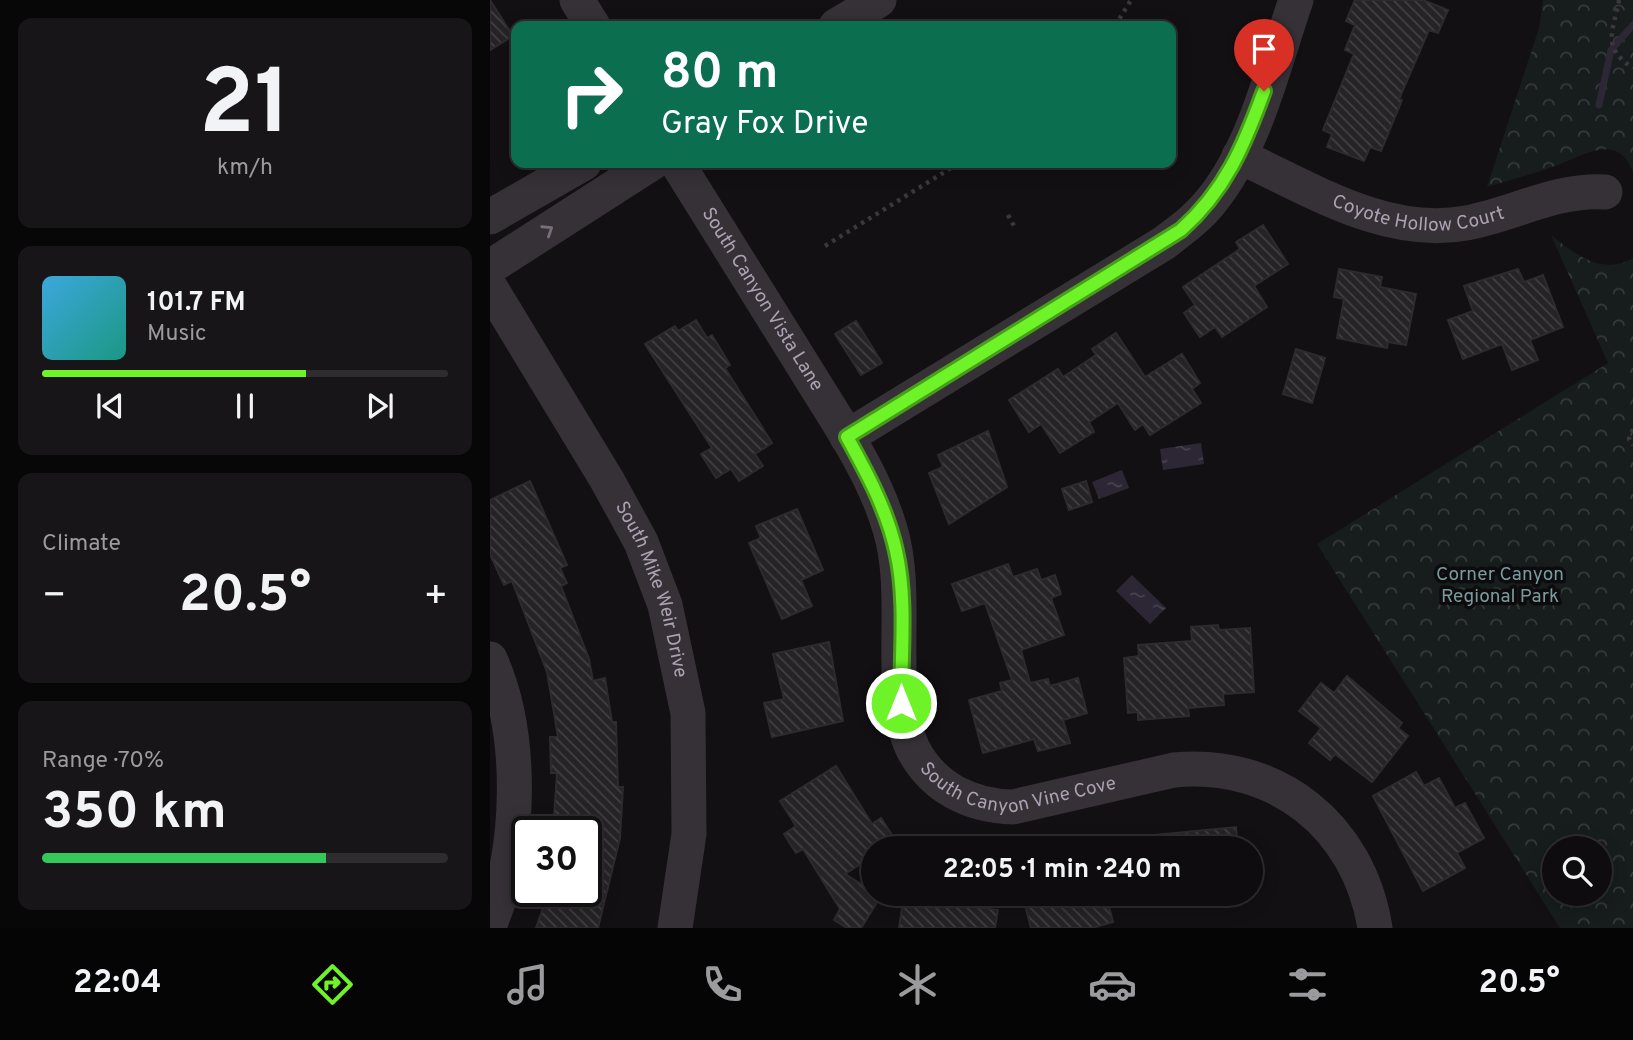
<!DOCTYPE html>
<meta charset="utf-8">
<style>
body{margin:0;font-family:Overpass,sans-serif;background:#171517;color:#f1f3f6;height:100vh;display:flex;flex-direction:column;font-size:26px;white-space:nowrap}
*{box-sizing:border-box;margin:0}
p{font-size:23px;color:#9b9b9e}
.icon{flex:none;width:38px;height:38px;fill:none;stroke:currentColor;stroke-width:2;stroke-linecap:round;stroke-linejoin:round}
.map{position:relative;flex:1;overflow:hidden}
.drawer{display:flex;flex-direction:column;gap:18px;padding:18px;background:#080708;width:490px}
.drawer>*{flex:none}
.banner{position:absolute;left:21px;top:21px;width:665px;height:147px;border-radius:14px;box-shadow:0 4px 18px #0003,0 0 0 2px #2e2c2e;background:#0b6e4f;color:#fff;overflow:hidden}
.tools{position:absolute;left:1052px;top:836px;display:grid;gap:14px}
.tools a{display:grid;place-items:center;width:70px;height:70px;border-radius:50%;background:#0e0c0e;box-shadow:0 4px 18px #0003,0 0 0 2px #2e2c2e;font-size:35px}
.speed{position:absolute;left:21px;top:816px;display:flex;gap:14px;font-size:35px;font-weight:700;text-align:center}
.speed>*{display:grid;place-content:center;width:91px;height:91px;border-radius:50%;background:#0e0c0e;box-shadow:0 4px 18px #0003,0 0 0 2px #2e2c2e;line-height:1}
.speed .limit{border:4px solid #111;border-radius:10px;background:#fff;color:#111}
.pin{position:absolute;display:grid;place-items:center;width:60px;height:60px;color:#fff;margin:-72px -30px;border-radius:50% 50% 50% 0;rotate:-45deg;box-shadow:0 0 7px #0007}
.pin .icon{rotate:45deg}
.me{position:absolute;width:77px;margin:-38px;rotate:0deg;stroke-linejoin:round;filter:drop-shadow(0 0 5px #0008)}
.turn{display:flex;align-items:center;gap:24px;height:147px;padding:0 35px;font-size:32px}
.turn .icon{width:91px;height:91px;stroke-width:2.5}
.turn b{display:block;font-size:49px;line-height:60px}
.big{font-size:52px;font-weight:700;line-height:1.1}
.drawer .tile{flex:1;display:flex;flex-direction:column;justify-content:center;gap:10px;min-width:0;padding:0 24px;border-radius:14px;background:#171517}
.drawer .dial{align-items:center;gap:0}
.dial b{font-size:91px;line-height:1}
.song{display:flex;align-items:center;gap:21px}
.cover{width:84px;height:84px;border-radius:10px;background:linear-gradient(135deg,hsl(200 70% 55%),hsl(170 70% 35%))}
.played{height:7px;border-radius:4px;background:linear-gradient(90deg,#6df327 65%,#2e2c2e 65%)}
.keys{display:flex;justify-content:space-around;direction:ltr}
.heat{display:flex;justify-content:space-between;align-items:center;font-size:38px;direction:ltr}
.charge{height:10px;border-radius:5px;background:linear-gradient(90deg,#34c759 70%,#2e2c2e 0)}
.trip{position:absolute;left:371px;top:836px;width:402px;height:70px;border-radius:35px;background:#0e0c0e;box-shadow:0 4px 18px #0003,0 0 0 2px #2e2c2e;font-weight:700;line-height:70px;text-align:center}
.menu{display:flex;height:112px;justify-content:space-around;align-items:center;background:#060506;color:#9b9b9e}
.menu .icon{width:49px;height:49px}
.menu .selected{color:#6df327}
.menu b{font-size:32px;color:#f1f3f6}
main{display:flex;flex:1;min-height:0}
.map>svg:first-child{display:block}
.park{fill:url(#park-crowns);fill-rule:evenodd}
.water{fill:url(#water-ripples)}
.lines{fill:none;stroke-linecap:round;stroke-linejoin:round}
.stream{stroke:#2d2735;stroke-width:7}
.building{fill:url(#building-back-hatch);stroke:#2e2a2e;stroke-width:2}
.path{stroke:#3c373e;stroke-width:4.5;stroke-dasharray:3.5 5;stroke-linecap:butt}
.minor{stroke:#363137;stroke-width:35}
.oneway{stroke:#776f7b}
.route-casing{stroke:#479e19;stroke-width:18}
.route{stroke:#6df327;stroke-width:12}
.labels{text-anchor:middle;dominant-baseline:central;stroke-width:7;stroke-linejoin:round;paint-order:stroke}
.street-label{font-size:19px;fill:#ada1b3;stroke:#0d0b0d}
.park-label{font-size:19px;fill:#789c9e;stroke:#0d0b0d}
</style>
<main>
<section class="drawer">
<div class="tile dial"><b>21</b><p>km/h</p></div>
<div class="tile">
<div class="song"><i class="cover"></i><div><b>101.7 FM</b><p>Music</p></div></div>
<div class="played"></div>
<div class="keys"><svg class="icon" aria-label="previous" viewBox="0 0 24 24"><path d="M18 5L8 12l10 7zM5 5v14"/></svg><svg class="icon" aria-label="pause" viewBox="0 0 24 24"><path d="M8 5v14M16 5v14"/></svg><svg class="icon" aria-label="next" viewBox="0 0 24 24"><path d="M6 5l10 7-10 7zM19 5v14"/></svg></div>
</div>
<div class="tile"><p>Climate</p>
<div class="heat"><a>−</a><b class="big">20.5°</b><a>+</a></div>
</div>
<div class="tile"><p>Range · 70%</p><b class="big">350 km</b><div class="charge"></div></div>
</section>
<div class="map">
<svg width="1143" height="928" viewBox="0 0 1143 928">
<defs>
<pattern id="park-crowns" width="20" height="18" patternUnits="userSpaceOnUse" patternTransform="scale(1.75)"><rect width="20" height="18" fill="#171c1c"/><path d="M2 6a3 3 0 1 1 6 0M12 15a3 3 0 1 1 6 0" fill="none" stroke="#363a3b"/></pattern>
<pattern id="water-ripples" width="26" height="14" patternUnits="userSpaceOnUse" patternTransform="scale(1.75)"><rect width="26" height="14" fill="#2d2735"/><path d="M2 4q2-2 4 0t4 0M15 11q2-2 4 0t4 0" fill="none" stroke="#494350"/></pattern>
<pattern id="building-back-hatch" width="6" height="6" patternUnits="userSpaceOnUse" patternTransform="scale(1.75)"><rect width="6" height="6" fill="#262326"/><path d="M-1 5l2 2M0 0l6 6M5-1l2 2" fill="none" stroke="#434043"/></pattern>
</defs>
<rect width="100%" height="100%" fill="#121012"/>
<g class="park">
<path d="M1053,0H1143V172C1128,131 1093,156 1065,166C1043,174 1020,180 997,187L1049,28Z"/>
<path d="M1061,235C1084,254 1113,276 1143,258V928H1070L827,544L1118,363ZM1064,849H1110V894H1064Z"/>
</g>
<g class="water">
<polygon points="711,443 714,464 673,470 670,449"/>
<polygon points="632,470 639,488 609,499 602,482"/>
<polygon points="642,575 676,608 660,624 626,591"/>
</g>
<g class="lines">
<polyline class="stream" points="1109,105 1121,50 1143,25"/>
</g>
<g class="building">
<polygon points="0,0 23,36 0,50"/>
<polygon points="865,0 933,0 958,10 948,33 939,30 909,99 912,100 891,151 880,147 874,161 837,147 842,134 833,130 864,54 855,50 865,25 856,21"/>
<polygon points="773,225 798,264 764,286 777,307 732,337 725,327 710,337 694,313 705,305 693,287 750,249 746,242"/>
<polygon points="849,269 892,277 890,287 926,294 916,345 898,342 897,348 847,338 854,299 844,297"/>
<polygon points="1028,269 1034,282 1053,275 1073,327 1040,340 1048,360 1022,370 1012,344 973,359 958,320 983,311 974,286"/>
<polygon points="206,320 217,338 222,335 240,365 235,368 282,443 265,454 273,466 249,481 241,469 226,478 211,454 222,448 155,344 185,326 188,331"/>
<polygon points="366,321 392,363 371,375 345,334"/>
<polygon points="626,333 655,377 692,354 710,383 702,389 711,403 660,435 653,424 645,430 628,403 599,422 604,432 570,453 551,424 539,432 519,400 568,369 573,377 606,355 602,349"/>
<polygon points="806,349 835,358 822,403 793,394"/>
<polygon points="498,431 517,487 459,524 439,473 453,467 448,455"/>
<polygon points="40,481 77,565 70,568 77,583 71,586 99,659 103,681 115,678 122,722 126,722 128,787 133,787 130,838 108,928 46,928 59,891 96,891 96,831 63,831 67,773 61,773 60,737 68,737 57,672 22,581 14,585 0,554 0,500"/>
<polygon points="596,481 602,502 579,510 572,489"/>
<polygon points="307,509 333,570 311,580 322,606 292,619 259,543 271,538 266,526"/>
<polygon points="518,564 523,577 547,569 551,580 565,575 571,594 561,598 574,635 531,650 540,683 558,679 560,686 588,678 597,713 573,720 580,743 548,751 544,739 493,753 479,700 512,691 510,683 522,680 495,603 472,611 462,584"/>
<polygon points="728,625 729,630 760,628 764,692 733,694 734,705 698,708 699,716 648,720 648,712 638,713 634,658 649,656 648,645 702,641 701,627"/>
<polygon points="339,642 353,721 282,737 274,703 294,699 283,654"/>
<polygon points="857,676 912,723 908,728 918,736 882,782 845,754 840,760 819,743 831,728 809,711 831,683 844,693"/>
<polygon points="346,766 382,824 391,818 404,838 383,849 370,860 372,863 355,874 391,896 371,928 357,928 344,920 350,909 313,849 306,853 294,834 306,826 290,801"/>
<polygon points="926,772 934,786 949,778 965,808 975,803 994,838 967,853 975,868 933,891 883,796"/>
<polygon points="746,827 748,849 666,849 665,835"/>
<polygon points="414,894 486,894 484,907 508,910 505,928 409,928"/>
<polygon points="532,894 616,894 623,922 602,928 541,928"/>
</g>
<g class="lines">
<g class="path">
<path d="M1129,0C1124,29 1110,47 1143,68"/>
<polyline points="625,26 641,0"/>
<polyline points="518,215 524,226"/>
<polyline points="335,246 469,163"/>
<polyline points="1143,429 1139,439 1143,445"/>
</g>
<g class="minor">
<polyline points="87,0 103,26"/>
<polyline points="346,26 389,0"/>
<path id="s1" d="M749,156C819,188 896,238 976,223C1025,214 1065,189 1115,192"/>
<path id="s2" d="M187,163C230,232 273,301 316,370C347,421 383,471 400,529C421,597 395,692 423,749C443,788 481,806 523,807L684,770C786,760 869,826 885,928"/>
<polyline points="0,217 94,163"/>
<polyline points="0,267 162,163"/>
<path id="s3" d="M0,287L117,480L151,542L175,605L198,713L199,834L185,928"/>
<path d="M357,437L674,243C691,230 709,217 722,200C765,147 784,63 806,0"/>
<path d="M0,659C34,734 31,849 0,924"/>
</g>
</g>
<defs><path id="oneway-chevron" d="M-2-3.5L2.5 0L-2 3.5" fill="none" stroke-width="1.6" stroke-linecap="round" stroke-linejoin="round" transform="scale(1.75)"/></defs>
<use class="oneway" href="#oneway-chevron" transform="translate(58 230) rotate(-33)"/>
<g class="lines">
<g class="route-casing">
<path id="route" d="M411,703C411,653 417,599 406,551C397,510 377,473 357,437L691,230C735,191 754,146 774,91"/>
</g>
<use href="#route" class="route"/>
</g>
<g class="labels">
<g class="street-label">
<text stroke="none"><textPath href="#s1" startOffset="192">Coyote Hollow Court</textPath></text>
<text stroke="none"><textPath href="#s2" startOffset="161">South Canyon Vista Lane</textPath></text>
<text stroke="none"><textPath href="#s3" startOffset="345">South Mike Weir Drive</textPath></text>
<text stroke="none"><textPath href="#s2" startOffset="770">South Canyon Vine Cove</textPath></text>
</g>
<g class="park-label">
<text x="1010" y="575">Corner Canyon<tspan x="1010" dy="22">Regional Park</tspan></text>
</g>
</g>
</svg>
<div class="tools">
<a><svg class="icon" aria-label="search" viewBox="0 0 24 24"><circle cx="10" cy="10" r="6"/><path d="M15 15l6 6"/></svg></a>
</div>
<div class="speed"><div class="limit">30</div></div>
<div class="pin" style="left:774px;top:91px;background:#d93025"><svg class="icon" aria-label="arrive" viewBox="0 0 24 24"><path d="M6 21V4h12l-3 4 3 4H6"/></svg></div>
<svg class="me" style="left:411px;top:703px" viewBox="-20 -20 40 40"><circle r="17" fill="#6df327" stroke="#fff" stroke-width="3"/><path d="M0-11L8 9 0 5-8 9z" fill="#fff"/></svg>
<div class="trip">22:05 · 1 min · 240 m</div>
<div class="banner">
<div class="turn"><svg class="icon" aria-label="right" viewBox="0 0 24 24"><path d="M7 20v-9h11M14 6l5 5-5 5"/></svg><div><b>80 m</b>Gray Fox Drive</div></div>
</div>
</div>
</main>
<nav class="menu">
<b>22:04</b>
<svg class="icon selected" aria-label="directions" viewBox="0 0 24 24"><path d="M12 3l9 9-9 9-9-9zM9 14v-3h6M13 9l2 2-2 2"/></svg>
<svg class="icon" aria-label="music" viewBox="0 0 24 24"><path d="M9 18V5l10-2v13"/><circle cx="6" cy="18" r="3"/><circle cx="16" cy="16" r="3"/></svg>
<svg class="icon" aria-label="phone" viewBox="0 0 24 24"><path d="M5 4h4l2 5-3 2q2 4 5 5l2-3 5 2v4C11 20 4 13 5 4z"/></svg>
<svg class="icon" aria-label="climate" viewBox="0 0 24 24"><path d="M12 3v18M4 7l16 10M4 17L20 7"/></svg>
<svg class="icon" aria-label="car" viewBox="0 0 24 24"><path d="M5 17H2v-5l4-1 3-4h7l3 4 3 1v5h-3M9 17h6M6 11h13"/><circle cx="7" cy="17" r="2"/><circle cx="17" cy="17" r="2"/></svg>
<svg class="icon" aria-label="filters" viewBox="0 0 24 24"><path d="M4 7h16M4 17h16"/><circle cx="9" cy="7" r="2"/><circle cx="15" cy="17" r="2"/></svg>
<b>20.5°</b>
</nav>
